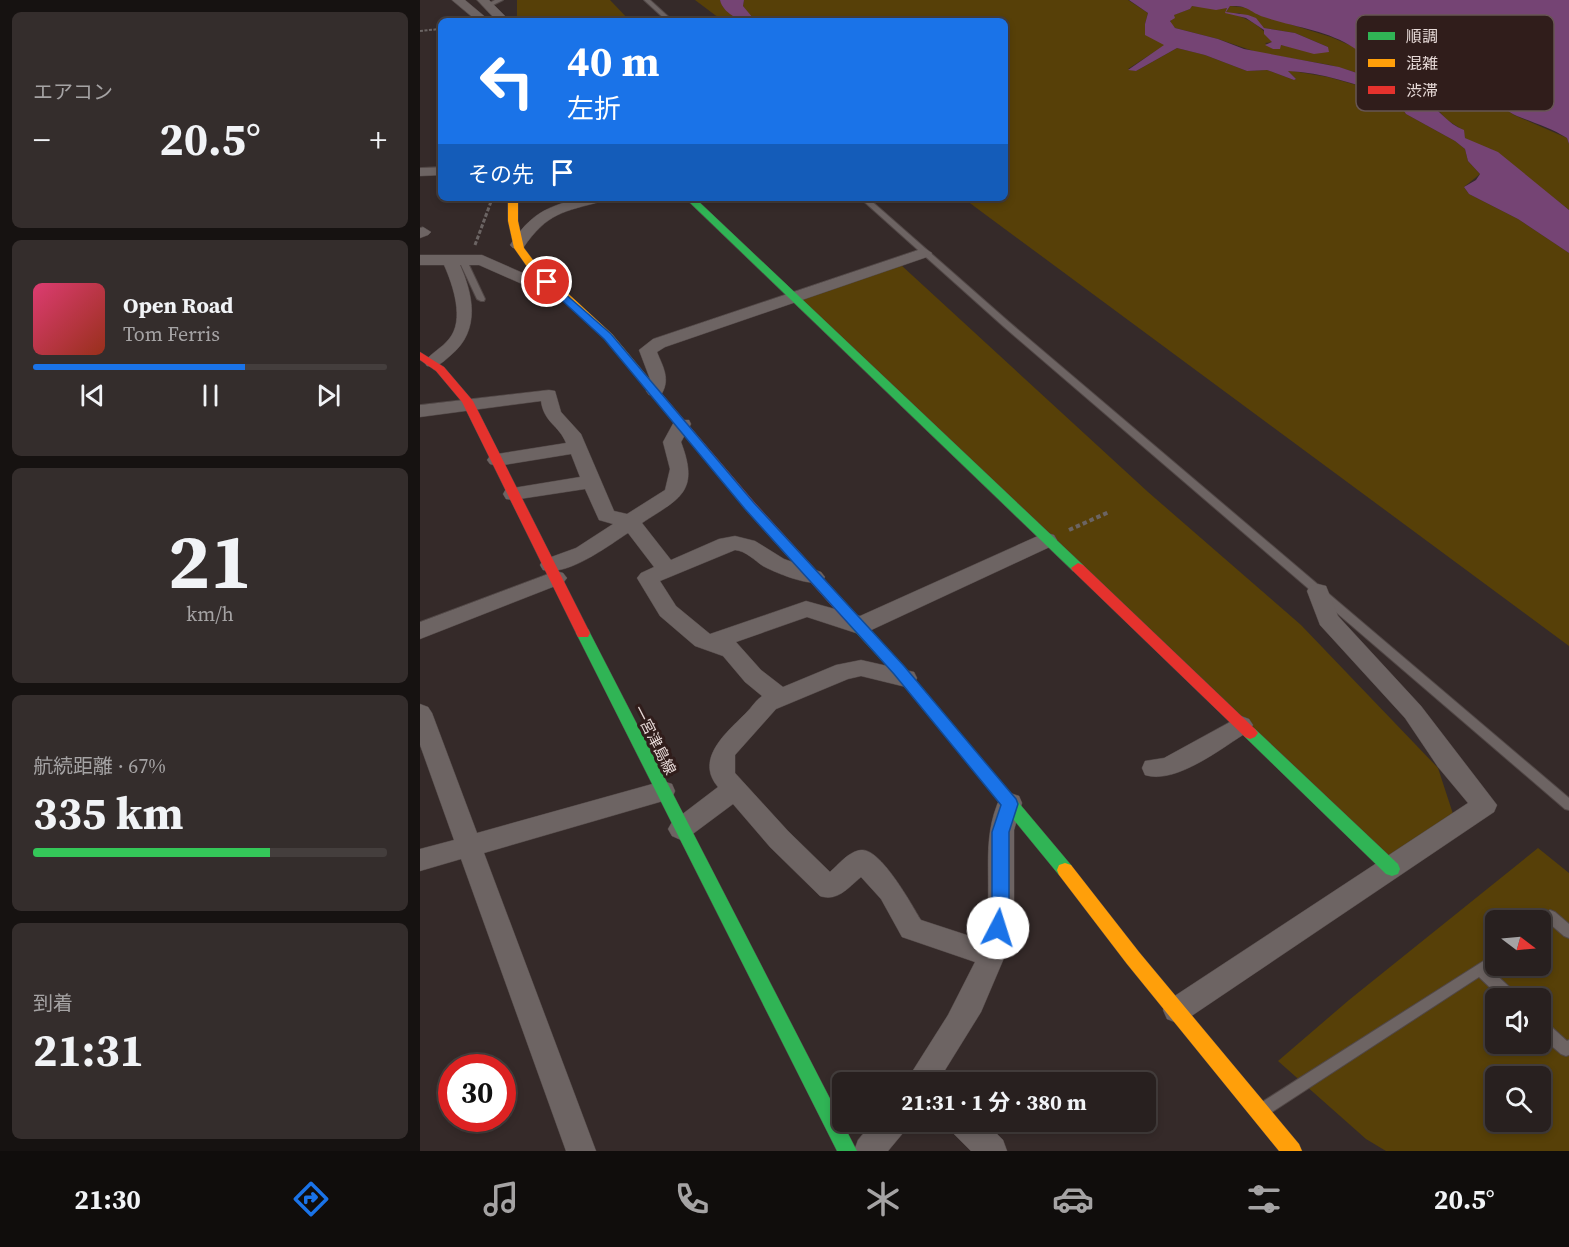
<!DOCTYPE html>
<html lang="ja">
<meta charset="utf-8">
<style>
body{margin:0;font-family:"Source Serif 4","Noto Sans JP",serif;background:#342d2c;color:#f1f3f6;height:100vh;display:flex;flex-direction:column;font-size:22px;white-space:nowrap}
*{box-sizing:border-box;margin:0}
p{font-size:20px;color:#a5a3a4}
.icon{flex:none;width:33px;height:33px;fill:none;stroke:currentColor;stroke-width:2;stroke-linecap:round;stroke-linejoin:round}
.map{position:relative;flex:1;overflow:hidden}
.details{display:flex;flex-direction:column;gap:12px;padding:12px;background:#161211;width:420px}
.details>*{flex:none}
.top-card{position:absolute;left:18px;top:18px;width:570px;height:183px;border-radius:9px;box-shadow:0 3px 9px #0003,0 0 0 2px #443e3d;background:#1a73e8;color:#fff;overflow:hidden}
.needle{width:39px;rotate:106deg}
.tools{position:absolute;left:1065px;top:910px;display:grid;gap:12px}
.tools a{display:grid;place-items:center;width:66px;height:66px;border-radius:9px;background:#28201f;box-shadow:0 3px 9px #0003,0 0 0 2px #443e3d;font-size:30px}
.speed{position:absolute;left:18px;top:1054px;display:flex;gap:12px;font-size:30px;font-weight:700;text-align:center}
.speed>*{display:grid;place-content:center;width:78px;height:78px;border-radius:50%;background:#28201f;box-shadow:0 3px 9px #0003,0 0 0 2px #443e3d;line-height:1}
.speed .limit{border:9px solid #d22;background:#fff;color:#111}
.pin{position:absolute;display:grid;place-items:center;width:51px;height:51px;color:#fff;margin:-26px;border:3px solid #fff;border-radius:50%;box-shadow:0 2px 6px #0007}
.me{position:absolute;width:66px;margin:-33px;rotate:5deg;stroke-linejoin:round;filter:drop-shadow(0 0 4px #0008)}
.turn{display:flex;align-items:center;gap:21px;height:126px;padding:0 30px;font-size:27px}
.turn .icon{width:78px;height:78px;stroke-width:2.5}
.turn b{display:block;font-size:42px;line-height:51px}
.then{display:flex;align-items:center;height:57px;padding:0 30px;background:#0003;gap:12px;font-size:22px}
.big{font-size:45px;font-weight:700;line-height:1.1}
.details .card{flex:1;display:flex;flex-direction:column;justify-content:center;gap:9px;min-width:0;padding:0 21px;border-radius:9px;background:#342d2c}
.details .dial{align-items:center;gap:0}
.dial b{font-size:78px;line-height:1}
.song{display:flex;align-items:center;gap:18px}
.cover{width:72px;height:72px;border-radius:9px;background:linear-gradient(135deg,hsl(340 70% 55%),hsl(10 70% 35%))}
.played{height:6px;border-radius:3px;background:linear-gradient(90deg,#1a73e8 60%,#443e3d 60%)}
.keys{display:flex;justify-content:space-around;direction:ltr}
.heat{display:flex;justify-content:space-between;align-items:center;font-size:33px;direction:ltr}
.charge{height:9px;border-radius:4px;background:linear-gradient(90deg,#34c759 67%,#443e3d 0)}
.trip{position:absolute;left:412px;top:1072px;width:324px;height:60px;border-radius:9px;background:#28201f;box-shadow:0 3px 9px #0003,0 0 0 2px #443e3d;font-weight:700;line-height:60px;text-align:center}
.tabs{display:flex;height:96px;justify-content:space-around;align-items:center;background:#100d0c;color:#a5a3a4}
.tabs .icon{width:42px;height:42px}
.tabs .current{color:#1a73e8}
.tabs b{font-size:27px;color:#f1f3f6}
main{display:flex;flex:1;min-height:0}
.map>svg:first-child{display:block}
.green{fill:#574008;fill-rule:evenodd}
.water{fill:#754474}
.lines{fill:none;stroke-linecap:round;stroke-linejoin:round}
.lane-casing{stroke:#514746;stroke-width:2}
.street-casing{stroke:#514746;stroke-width:1}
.fast-casing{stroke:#514746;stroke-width:1}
.slow-casing{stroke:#514746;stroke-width:1}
.jam-casing{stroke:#514746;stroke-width:1}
.path-far2{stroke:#6b6463;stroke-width:2;stroke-dasharray:3 1.5;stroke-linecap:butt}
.path-far1{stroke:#6b6463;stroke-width:3;stroke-dasharray:4 2;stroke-linecap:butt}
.path{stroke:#6b6463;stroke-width:4;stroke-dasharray:4.5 3;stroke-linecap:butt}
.lane{fill:#6d6463;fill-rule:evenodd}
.street{fill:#6d6463;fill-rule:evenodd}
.fast{fill:#30b455;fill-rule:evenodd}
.slow{fill:#ff9f0a;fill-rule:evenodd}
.jam{fill:#e5322d;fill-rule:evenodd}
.route{fill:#1a73e8;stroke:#114b97;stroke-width:1.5}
.labels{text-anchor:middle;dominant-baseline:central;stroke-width:6;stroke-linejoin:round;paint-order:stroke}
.street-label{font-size:15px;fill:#e6d9d7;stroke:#301d1b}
.key{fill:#301d1b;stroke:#675553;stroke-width:1.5}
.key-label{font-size:16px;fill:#e6d9d7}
</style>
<main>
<section class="details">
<div class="card"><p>エアコン</p>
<div class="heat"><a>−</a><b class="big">20.5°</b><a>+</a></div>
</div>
<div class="card">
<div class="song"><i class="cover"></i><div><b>Open Road</b><p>Tom Ferris</p></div></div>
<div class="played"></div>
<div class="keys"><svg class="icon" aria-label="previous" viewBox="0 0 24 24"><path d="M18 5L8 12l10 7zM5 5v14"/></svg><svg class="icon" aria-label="pause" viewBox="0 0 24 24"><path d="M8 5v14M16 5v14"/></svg><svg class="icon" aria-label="next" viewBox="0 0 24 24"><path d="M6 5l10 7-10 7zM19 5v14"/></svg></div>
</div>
<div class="card dial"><b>21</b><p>km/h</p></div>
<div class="card"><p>航続距離 · 67%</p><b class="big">335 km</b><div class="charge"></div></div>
<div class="card"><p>到着</p><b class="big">21:31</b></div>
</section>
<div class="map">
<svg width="1149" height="1151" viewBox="0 0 1149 1151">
<rect width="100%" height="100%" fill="#352a29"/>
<g class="green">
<polygon points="97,0 190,0 210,21 97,21"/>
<polygon points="275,0 300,0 303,7 320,21 303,21"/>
<polygon points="324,0 708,0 728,13 725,24 745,45 708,69 716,71 757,48 785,55 827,71 847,70 874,80 876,79 867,70 908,77 968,94 975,98 986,114 1035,141 1045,149 1048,161 1060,174 1044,187 1049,194 1098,219 1149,253 1149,646 543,198 585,198 585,21 331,21 332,18 323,6"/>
<path d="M771,6L807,8L806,12L810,6L831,8L837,14L911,37L934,47L948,59L961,64L994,76L1028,83L1071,99L1094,115L1147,138L1149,144V210L1071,149L1061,147L1045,138L1043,130L1027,120L1018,110L1003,100L990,88L910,65L839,53L798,39L755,28L750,23L753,15L770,9ZM819,13L844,28L875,33L908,47L888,51L861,45L853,49L845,43L853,42C843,27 829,19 813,14Z"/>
<polygon points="481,265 728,492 881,625 1018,768 1034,817 971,861 380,298"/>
<path d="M1118,848L1149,873V1151H966L946,1139L858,1061L929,1000ZM1076,921H1120V966H1076ZM1076,999H1120V1044H1076ZM1076,1077H1120V1122H1076Z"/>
</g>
<g class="water">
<path d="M300,0H324L323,6L333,18L331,21C319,21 303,13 300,0Z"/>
<path d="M709,0H1149V144L1147,138C1131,128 1114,123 1097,116C1087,112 1080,103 1070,99C1031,81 988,76 948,59C942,57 939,51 934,48C908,30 873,27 844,17C829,12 829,5 810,6L806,12L828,15L836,18L844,28L875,33L908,47L909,52L894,54L861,45L860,49H853L845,45L852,42L844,34V30L826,18L805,13L807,8L796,10L772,6L770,9L754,15L755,18L750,21L755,28L798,39L824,49L919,67L961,81L978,84L1006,96V98H1002L1003,100C1019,108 1027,124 1044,130L1045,138L1078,152L1149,210V253L1098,219L1049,194L1044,187L1056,180L1060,174L1048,161L1045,149L1035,141L986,114L975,98L968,94C935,85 902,72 868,71L876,79L874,80L847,70L827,71L785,55L757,48L716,71L708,70L744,45L725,35V24L728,13Z"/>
</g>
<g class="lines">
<g class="lane-casing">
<g id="lane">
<polygon points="75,0 83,0 71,6 66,5"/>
<polygon points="224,0 230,0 253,21 247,21"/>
<polygon points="440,198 448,198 589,322 1149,798 1149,810 1145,809 583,326"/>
<polygon points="45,258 51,258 52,260 49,265 65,299 64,301 61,301 57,299 41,265"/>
<polygon points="1130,910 1135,912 1149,924 1149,938 1144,936 1130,924 1120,929 1120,921 1114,921"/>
<polygon points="1076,953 1076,966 1077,966 1071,970 1097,994 1099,999 1082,999 1059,977 852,1112 847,1114 842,1112 840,1107 842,1102"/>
<polygon points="1120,1019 1125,1021 1147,1041 1149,1040 1149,1055 1146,1056 1141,1054 1120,1036"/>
</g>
</g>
<g class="street-casing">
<g id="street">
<polygon points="32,0 45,0 70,21 57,21"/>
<polygon points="57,0 69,0 90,21 77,21"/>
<polygon points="21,167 21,175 0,176 0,168"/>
<path d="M161,198H185L183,201C143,212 128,212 103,248H93L90,245C111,214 125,207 161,198Z"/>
<polygon points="3,227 11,232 8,235 0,238 0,228"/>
<path d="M504,248L512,253L510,256L245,347L237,352C243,367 251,379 241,395H229L226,391L230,379L219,350L233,339Z"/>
<path d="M0,255H62L121,281L141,286L143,289L135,294L109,287L59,265H40C54,296 60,331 31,355C23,362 18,368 7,366L4,362C11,353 22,348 29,339C45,320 33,285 24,265H0Z"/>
<path d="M129,390L135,391L141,412L161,434L194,511L207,514L245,490L250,469L243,442L255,420H269L271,424L261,442C280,492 260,498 222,523L251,560L299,539L315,536L335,541L364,559L401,572L405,577L401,582C388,586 356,573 343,566C334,560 326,551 315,550L240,581L256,606L290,634L386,601L440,616L620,535L627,533L634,535L637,540L634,545L447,632L439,634L387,617L316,642L341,670L363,687L416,665L441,660L494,672L497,678L494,684L486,687L441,676L428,679L356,709L315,755V773L368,831L410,872C418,865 429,851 441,850C460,847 492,905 501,920L562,940C577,891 557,844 581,796L590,793L599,796L602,803L594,830V913L584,958L561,1012L517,1083H485L528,1015L555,962L482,937L461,899L441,877C428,888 417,902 400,896L350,847L313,804L270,836L261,840L252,836L248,829L252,822L298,787C274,759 307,732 326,713C332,707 336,700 342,696L325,682L303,656L275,646L240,616L217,578L221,573L234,567L208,533C188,546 147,577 123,570L120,565L123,560L156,548L193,524L179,520L165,489L93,500L86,499L83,494L86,489L93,488L160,477L151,454L77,466L70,464L67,460L70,456L77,454L146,443C139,425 124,423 121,401L0,417V405Z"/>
<polygon points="136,571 143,573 147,578 143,583 0,639 0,622"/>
<polygon points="898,584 906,586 918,616 1001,706 1077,805 1074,812 767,1019 757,1023 747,1019 743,1010 747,1001 1048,803 1018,767 985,718 900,625 887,591 890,586"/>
<polygon points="0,704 8,707 12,713 57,833 243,781 252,784 255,791 252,798 243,801 64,853 176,1151 146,1151 41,859 0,871 0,849 34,840 0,745"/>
<path d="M821,716L829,719L833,725L829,731C803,747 756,785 725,775L722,768L725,761L744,758Z"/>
<polygon points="453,1122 487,1122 483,1133 468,1151 434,1151 438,1140"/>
<polygon points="529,1122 565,1122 583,1140 587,1151 551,1151 533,1133"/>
</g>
</g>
<g class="fast-casing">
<g id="fast">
<polygon points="265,198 275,198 663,565 665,568 663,571 653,571"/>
<polygon points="433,615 438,616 484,666 651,865 653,870 651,875 645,877 639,875 474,674 428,624 426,620 428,616"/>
<polygon points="163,628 168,629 170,633 437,1151 417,1151 156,633 158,629"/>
<polygon points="830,727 835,729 978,864 980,869 978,874 972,876 966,874 825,737 822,733 825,729"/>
</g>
</g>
<g class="slow-casing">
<g id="slow">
<polygon points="88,198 98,198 98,221 104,248 116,264 192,334 237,388 237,392 229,392 184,338 108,268 94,248 88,221"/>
<polygon points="645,863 651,865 719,952 879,1144 882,1151 859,1151 707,964 639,875 637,870 639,865"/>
</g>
</g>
<g class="jam-casing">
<g id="jam">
<polygon points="0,352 24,367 53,401 170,633 168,637 158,637 156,633 42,402 16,371 0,360"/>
<polygon points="233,387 237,388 335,503 438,616 440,620 438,624 428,624 325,509 229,392 229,388"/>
<polygon points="658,563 663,565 835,729 838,733 835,737 830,739 825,737 653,571 651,568"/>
</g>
</g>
<polyline class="path-far2" points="0,31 20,29"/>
<polyline class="path-far1" points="55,245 72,199"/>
<polyline class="path" points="649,530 689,512"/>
<use href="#lane" class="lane"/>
<use href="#street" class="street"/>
<use href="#fast" class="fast"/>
<use href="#slow" class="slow"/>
<use href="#jam" class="jam"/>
</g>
<polygon class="route" points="127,278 191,334 334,503 484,666 596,799 598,804 589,832 589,914 584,934 578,936 572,934 569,928 572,914 572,832 581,805 474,674 325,509 184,339 124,284 122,282"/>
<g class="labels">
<g class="street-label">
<text transform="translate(235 740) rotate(63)">一宮津島線</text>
</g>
</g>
<rect x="936" y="15" width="198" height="96" rx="9" class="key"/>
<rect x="948" y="32" width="27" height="8" fill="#30b455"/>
<rect x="948" y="59" width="27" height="8" fill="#ff9f0a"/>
<rect x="948" y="86" width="27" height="8" fill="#e5322d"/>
<g class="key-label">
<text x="986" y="42">順調</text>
<text x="986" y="69">混雑</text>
<text x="986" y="96">渋滞</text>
</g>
</svg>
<div class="tools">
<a><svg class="needle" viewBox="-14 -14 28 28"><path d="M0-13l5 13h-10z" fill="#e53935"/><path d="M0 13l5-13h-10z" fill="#a5a3a4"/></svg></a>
<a><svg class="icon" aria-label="sound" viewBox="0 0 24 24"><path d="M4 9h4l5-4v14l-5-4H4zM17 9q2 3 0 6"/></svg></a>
<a><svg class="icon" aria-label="search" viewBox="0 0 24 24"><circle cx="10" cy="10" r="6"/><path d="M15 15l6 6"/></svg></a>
</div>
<div class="speed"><div class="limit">30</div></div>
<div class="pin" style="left:127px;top:282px;background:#d93025"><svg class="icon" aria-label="arrive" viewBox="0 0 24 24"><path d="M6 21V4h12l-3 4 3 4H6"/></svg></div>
<svg class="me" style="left:578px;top:928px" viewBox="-20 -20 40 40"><circle r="19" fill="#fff"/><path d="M0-13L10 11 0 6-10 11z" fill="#1a73e8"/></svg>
<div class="trip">21:31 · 1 分 · 380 m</div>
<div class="top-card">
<div class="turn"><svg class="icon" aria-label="left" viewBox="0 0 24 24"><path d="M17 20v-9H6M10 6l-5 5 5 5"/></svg><div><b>40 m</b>左折</div></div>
<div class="then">その先<svg class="icon" aria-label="arrive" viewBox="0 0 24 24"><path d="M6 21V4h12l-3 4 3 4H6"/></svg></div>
</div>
</div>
</main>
<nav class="tabs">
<b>21:30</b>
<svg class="icon current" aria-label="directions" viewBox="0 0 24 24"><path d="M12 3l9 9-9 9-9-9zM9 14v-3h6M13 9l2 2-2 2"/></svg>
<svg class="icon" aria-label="music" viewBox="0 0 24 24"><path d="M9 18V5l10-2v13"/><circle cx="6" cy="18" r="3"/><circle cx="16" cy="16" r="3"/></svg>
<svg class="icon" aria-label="phone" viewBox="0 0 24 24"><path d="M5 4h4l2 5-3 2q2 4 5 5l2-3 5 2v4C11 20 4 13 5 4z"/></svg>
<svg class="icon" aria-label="climate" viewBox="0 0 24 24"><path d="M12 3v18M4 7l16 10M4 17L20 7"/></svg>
<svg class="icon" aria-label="car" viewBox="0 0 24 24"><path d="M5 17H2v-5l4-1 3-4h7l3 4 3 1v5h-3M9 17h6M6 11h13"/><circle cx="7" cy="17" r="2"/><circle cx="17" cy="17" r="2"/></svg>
<svg class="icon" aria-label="filters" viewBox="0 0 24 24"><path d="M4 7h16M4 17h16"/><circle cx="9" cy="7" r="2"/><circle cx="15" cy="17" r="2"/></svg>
<b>20.5°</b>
</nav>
